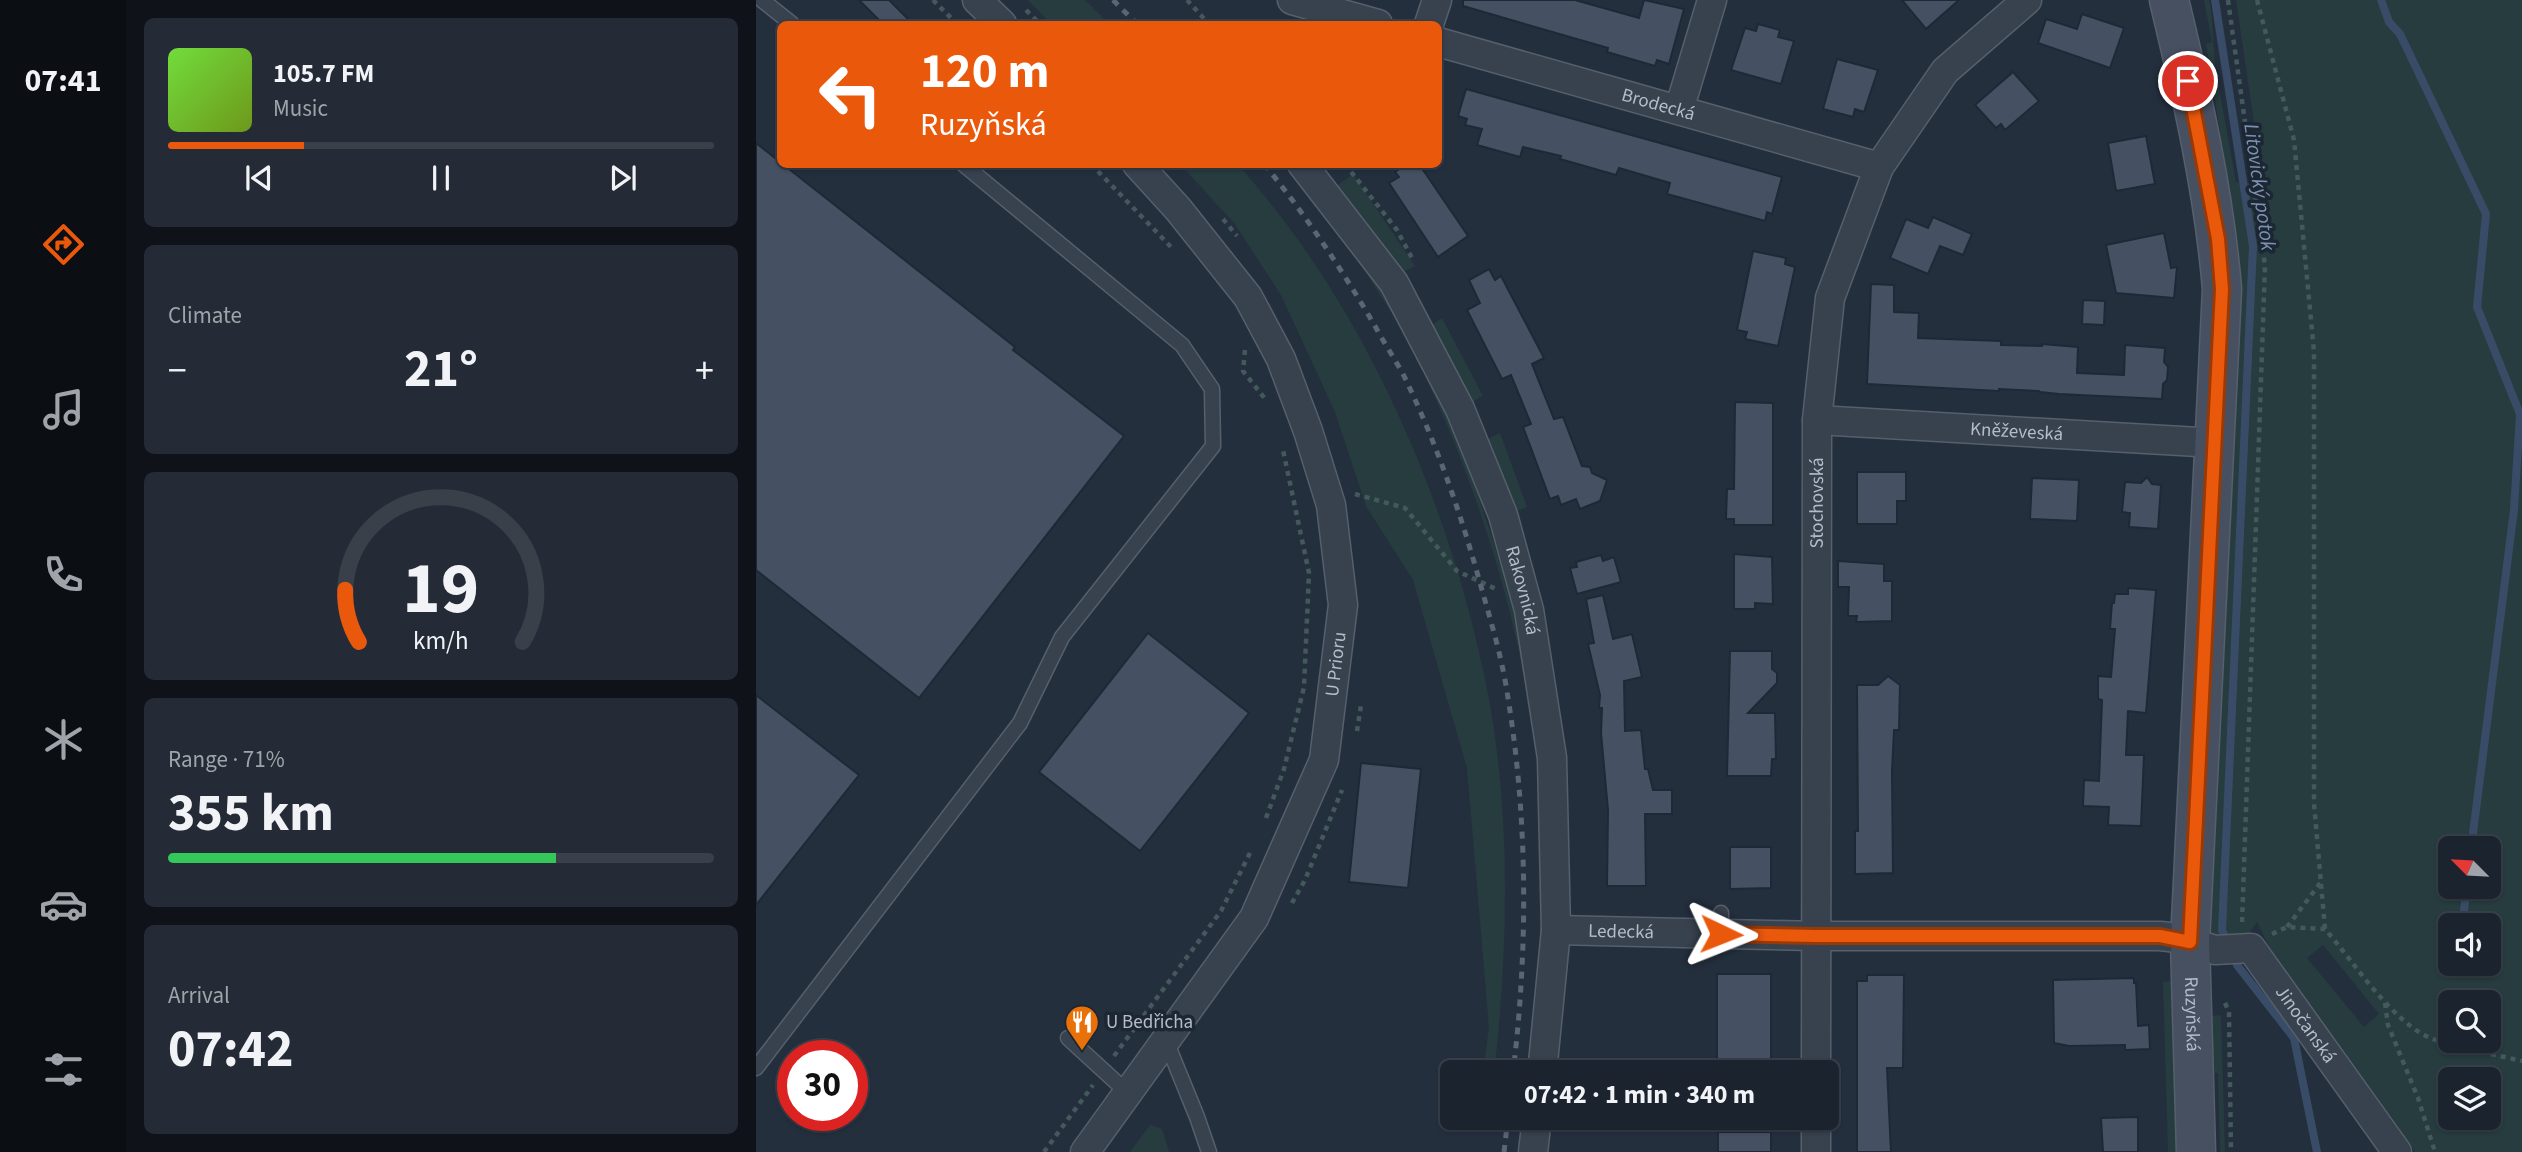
<!DOCTYPE html>
<meta charset="utf-8">
<style>
body{margin:0;font-family:"Source Sans 3",sans-serif;background:#242b36;color:#f1f3f6;height:100vh;display:flex;flex-direction:column;font-size:26px;white-space:nowrap}
*{box-sizing:border-box;margin:0}
p{font-size:23px;color:#a0a4aa}
.icon{flex:none;width:38px;height:38px;fill:none;stroke:currentColor;stroke-width:2;stroke-linecap:round;stroke-linejoin:round}
.map{position:relative;flex:1;overflow:hidden}
.details{display:flex;flex-direction:column;gap:18px;padding:18px;background:#0f1319;width:630px}
.details>*{flex:none}
.guide{position:absolute;left:21px;top:21px;width:665px;height:147px;border-radius:10px;box-shadow:0 2px 5px #0004,0 0 0 2px #39404a;background:#ea580c;color:#fff;overflow:hidden}
.needle{width:46px;rotate:294deg}
.fabs{position:absolute;left:1682px;top:836px;display:grid;gap:14px}
.fabs a{display:grid;place-items:center;width:63px;height:63px;border-radius:10px;background:#1b232e;box-shadow:0 2px 5px #0004,0 0 0 2px #39404a;font-size:35px}
.speed{position:absolute;left:21px;top:1040px;display:flex;gap:14px;font-size:35px;font-weight:700;text-align:center}
.speed>*{display:grid;place-content:center;width:91px;height:91px;border-radius:50%;background:#1b232e;box-shadow:0 2px 5px #0004,0 0 0 2px #39404a;line-height:1}
.speed .limit{border:10px solid #d22;background:#fff;color:#111}
.pin{position:absolute;display:grid;place-items:center;width:60px;height:60px;color:#fff;margin:-30px;border:4px solid #fff;border-radius:50%;box-shadow:0 2px 7px #0007}
.me{position:absolute;width:77px;margin:-38px;rotate:92deg;stroke-linejoin:round;filter:drop-shadow(0 0 5px #0008)}
.turn{display:flex;align-items:center;gap:24px;height:147px;padding:0 28px;font-size:32px}
.turn .icon{width:91px;height:91px;stroke-width:2.5}
.turn b{display:block;font-size:49px;line-height:60px}
.big{font-size:52px;font-weight:700;line-height:1.1}
.details .widget{flex:1;display:flex;flex-direction:column;justify-content:center;gap:10px;min-width:0;padding:0 24px;border-radius:10px;background:#242b36}
.details .dial{align-items:center;gap:0}
.dial svg{height:182px;overflow:visible;fill:none;stroke:#39404a;stroke-width:7;stroke-linecap:round;text-anchor:middle}
.dial text{fill:#f1f3f6;stroke:none}
.song{display:flex;align-items:center;gap:21px}
.cover{width:84px;height:84px;border-radius:10px;background:linear-gradient(135deg,hsl(100 70% 55%),hsl(80 70% 35%))}
.played{height:7px;border-radius:4px;background:linear-gradient(90deg,#ea580c 25%,#39404a 25%)}
.keys{display:flex;justify-content:space-around;direction:ltr}
.heat{display:flex;justify-content:space-between;align-items:center;font-size:38px;direction:ltr}
.charge{height:10px;border-radius:5px;background:linear-gradient(90deg,#34c759 71%,#39404a 0)}
.trip{position:absolute;left:684px;top:1060px;width:399px;height:70px;border-radius:10px;background:#1b232e;box-shadow:0 2px 5px #0004,0 0 0 2px #39404a;font-weight:700;line-height:70px;text-align:center}
main{display:flex;flex:1;min-height:0}
.tabs{display:flex;flex-direction:column;width:126px;justify-content:space-around;align-items:center;background:#0b0e12;color:#a0a4aa}
.tabs .icon{width:49px;height:49px}
.tabs .on{color:#ea580c}
.tabs b{font-size:32px;color:#f1f3f6}
.map>svg:first-child{display:block}
.green{fill:#263c3f;fill-rule:evenodd}
.lines{fill:none;stroke-linecap:round;stroke-linejoin:round}
.stream{stroke:#394c67;stroke-width:8}
.building{fill:#455162;stroke:#1f2835;stroke-width:2}
.lane-casing{stroke:#565f6c;stroke-width:17}
.street-casing{stroke:#565f6c;stroke-width:31}
.secondary-casing{stroke:#565f6c;stroke-width:41}
.path{stroke:#44595c;stroke-width:4.5;stroke-dasharray:5 5;stroke-linecap:butt}
.lane{stroke:#38414e;stroke-width:14}
.street{stroke:#38414e;stroke-width:28}
.secondary{stroke:#465061;stroke-width:38}
.rail{stroke:#5a6575;stroke-width:5;stroke-dasharray:7 7;stroke-linecap:butt}
.route-casing{stroke:#983908;stroke-width:18}
.route{stroke:#ea580c;stroke-width:12}
.labels{text-anchor:middle;dominant-baseline:central;stroke-width:7;stroke-linejoin:round;paint-order:stroke}
.street-label{font-size:19px;fill:#b4bcc9;stroke:#1d2633}
.poi-label{font-size:19px;fill:#b4bcc9;stroke:#1d2633;text-anchor:start}
.water-label{font-size:21px;font-style:italic;fill:#7c92b1;stroke:#1d2633}
</style>
<main>
<nav class="tabs">
<b>07:41</b>
<svg class="icon on" aria-label="directions" viewBox="0 0 24 24"><path d="M12 3l9 9-9 9-9-9zM9 14v-3h6M13 9l2 2-2 2"/></svg>
<svg class="icon" aria-label="music" viewBox="0 0 24 24"><path d="M9 18V5l10-2v13"/><circle cx="6" cy="18" r="3"/><circle cx="16" cy="16" r="3"/></svg>
<svg class="icon" aria-label="phone" viewBox="0 0 24 24"><path d="M5 4h4l2 5-3 2q2 4 5 5l2-3 5 2v4C11 20 4 13 5 4z"/></svg>
<svg class="icon" aria-label="climate" viewBox="0 0 24 24"><path d="M12 3v18M4 7l16 10M4 17L20 7"/></svg>
<svg class="icon" aria-label="car" viewBox="0 0 24 24"><path d="M5 17H2v-5l4-1 3-4h7l3 4 3 1v5h-3M9 17h6M6 11h13"/><circle cx="7" cy="17" r="2"/><circle cx="17" cy="17" r="2"/></svg>
<svg class="icon" aria-label="filters" viewBox="0 0 24 24"><path d="M4 7h16M4 17h16"/><circle cx="9" cy="7" r="2"/><circle cx="15" cy="17" r="2"/></svg>
</nav>
<section class="details">
<div class="widget">
<div class="song"><i class="cover"></i><div><b>105.7 FM</b><p>Music</p></div></div>
<div class="played"></div>
<div class="keys"><svg class="icon" aria-label="previous" viewBox="0 0 24 24"><path d="M18 5L8 12l10 7zM5 5v14"/></svg><svg class="icon" aria-label="pause" viewBox="0 0 24 24"><path d="M8 5v14M16 5v14"/></svg><svg class="icon" aria-label="next" viewBox="0 0 24 24"><path d="M6 5l10 7-10 7zM19 5v14"/></svg></div>
</div>
<div class="widget"><p>Climate</p>
<div class="heat"><a>−</a><b class="big">21°</b><a>+</a></div>
</div>
<div class="widget dial"><svg viewBox="0 0 100 80">
<path d="M14 69A42 42 0 1 1 86 69"/>
<path d="M14 69A42 42 0 0 1 8 46" stroke="#ea580c"/>
<text x="50" y="56" font-size="32" font-weight="700">19</text>
<text x="50" y="72" font-size="11">km/h</text>
</svg></div>
<div class="widget"><p>Range · 71%</p><b class="big">355 km</b><div class="charge"></div></div>
<div class="widget"><p>Arrival</p><b class="big">07:42</b></div>
</section>
<div class="map">
<svg width="1766" height="1152" viewBox="0 0 1766 1152">
<rect width="100%" height="100%" fill="#242f3e"/>
<g class="green">
<polygon points="272,0 329,0 353,24 295,24"/>
<path d="M1448,0H1453L1455,9L1459,66L1480,182L1507,184L1480,0H1766V1152H1659L1514,948L1501,922L1491,936L1463,940L1450,932L1468,184L1472,181L1450,44L1456,42ZM1694,849H1732V887H1694ZM1694,926H1732V964H1694ZM1567,945L1623,1014L1608,1027L1551,958ZM1694,1003H1732V1041H1694ZM1694,1080H1732V1118H1694Z"/>
<path d="M425,165H482C611,308 697,510 733,699C755,818 752,953 738,1073H727L733,1027L711,768L657,580L610,506L579,412L525,295L478,223Z"/>
<polygon points="597,174 659,266 640,276 582,185"/>
<path d="M578,224L627,283L670,363L704,441L757,601L788,782L792,929L786,955C786,891 787,828 781,764C767,629 724,492 666,369C642,318 608,271 578,224Z"/>
<polygon points="686,318 727,396 709,406 670,329"/>
<polygon points="744,433 771,507 754,514 726,442"/>
<polygon points="1420,980 1424,1152 1412,1152 1407,982"/>
<polygon points="1465,1015 1469,1152 1464,1152 1462,1073 1456,1073 1455,1016"/>
<polygon points="394,1125 406,1129 413,1152 374,1152"/>
</g>
<g class="lines">
<g class="stream">
<polyline points="1459,0 1497,246 1466,930 1481,965 1538,1038 1561,1152"/>
<polyline points="1625,0 1633,22 1644,34 1730,214 1721,307 1764,414 1758,510 1715,849"/>
<polyline points="1706,926 1711,887"/>
<polyline points="1700,972 1701,964"/>
</g>
</g>
<g class="building">
<polygon points="103,0 133,0 157,24 127,24"/>
<polygon points="707,0 819,0 883,18 888,0 928,9 913,64 901,60 899,66 851,52 852,48 707,6"/>
<polygon points="1146,0 1203,0 1170,29"/>
<polygon points="1326,14 1368,28 1354,68 1282,43 1290,19 1321,29"/>
<polygon points="1002,24 1024,30 1022,37 1038,41 1025,84 975,70 989,28 1000,31"/>
<polygon points="1081,59 1122,70 1108,112 1099,109 1097,117 1067,109"/>
<polygon points="1257,72 1283,101 1249,130 1245,124 1240,128 1219,105"/>
<polygon points="710,89 1026,177 1016,214 1011,212 1009,221 911,194 914,183 863,168 860,175 804,159 805,156 767,147 764,157 721,145 726,129 709,125 711,119 702,116"/>
<polygon points="1390,136 1399,184 1360,191 1352,143"/>
<polygon points="0,143 259,347 257,350 368,436 163,698 0,570"/>
<polygon points="650,164 663,164 712,236 682,257 633,183 643,177 639,172"/>
<polygon points="1177,217 1216,234 1207,255 1184,246 1172,274 1134,258 1150,219 1172,228"/>
<polygon points="1408,233 1415,268 1421,267 1418,298 1360,293 1350,245"/>
<polygon points="997,251 1030,258 1029,264 1039,267 1022,346 989,339 991,332 981,330"/>
<polygon points="733,269 739,280 745,276 788,358 776,364 798,419 807,417 826,466 834,467 836,473 851,480 844,501 824,509 820,499 805,505 802,496 794,499 767,427 775,424 755,375 746,379 711,310 724,303 713,280"/>
<polygon points="1115,284 1138,285 1138,312 1163,313 1162,338 1245,341 1245,345 1286,346 1286,344 1322,347 1321,373 1368,375 1369,345 1409,348 1408,362 1412,367 1411,380 1407,384 1406,399 1303,394 1284,392 1283,391 1243,389 1243,391 1111,384"/>
<polygon points="1327,300 1349,301 1348,325 1326,324"/>
<polygon points="979,402 1017,403 1017,525 978,525 978,519 970,519 971,489 978,489"/>
<polygon points="1101,472 1150,472 1150,501 1141,501 1141,524 1101,524"/>
<polygon points="1391,477 1396,484 1405,485 1402,529 1373,527 1374,513 1366,512 1369,482 1385,483"/>
<polygon points="1276,478 1323,480 1321,521 1274,519"/>
<polygon points="978,554 1016,557 1017,604 999,603 999,609 978,609"/>
<polygon points="845,555 847,561 858,557 865,582 821,594 814,568 821,567 820,562"/>
<polygon points="1082,561 1128,564 1128,581 1136,581 1136,621 1100,622 1101,616 1092,616 1093,587 1082,587"/>
<polygon points="1372,588 1400,590 1390,713 1372,711 1370,755 1388,755 1385,826 1352,825 1353,807 1327,806 1328,780 1343,781 1346,700 1342,699 1342,676 1355,677 1359,629 1354,629 1356,603 1358,603 1359,594 1372,594"/>
<polygon points="847,595 857,639 876,634 886,677 868,681 869,731 885,730 889,769 892,769 897,790 916,790 916,814 889,814 890,886 851,886 852,810 845,733 846,708 843,708 844,695 832,644 838,643 830,599"/>
<polygon points="392,633 493,713 384,851 283,772"/>
<polygon points="974,651 1016,651 1016,669 1021,673 1021,683 992,713 1019,713 1020,759 1016,759 1015,776 971,776"/>
<polygon points="1132,676 1144,685 1143,730 1138,730 1136,771 1137,873 1099,874 1099,831 1102,831 1101,685 1122,685"/>
<polygon points="0,695 103,775 0,905"/>
<polygon points="605,763 665,769 652,888 593,882"/>
<polygon points="974,847 1015,847 1015,888 974,889"/>
<rect x="961" y="974" width="54" height="96"/>
<polygon points="1111,975 1148,975 1147,1068 1131,1068 1135,1152 1101,1152 1101,981 1111,981"/>
<polygon points="1378,978 1378,983 1380,983 1382,1026 1393,1025 1394,1049 1369,1050 1369,1045 1313,1046 1298,1043 1297,980"/>
<polygon points="1382,1117 1382,1152 1347,1152 1345,1118"/>
<rect x="962" y="1132" width="53" height="20"/>
</g>
<g class="lines">
<g class="lane-casing">
<g id="lane">
<polyline points="6,0 36,24"/>
<polyline points="965,913 965,934"/>
<polyline points="312,1038 372,1093"/>
<polyline points="410,1041 441,1117 453,1152"/>
<polyline points="0,1068 264,723 306,637 457,446 456,389 426,345 207,164"/>
</g>
</g>
<g class="street-casing">
<g id="street">
<polyline points="221,0 246,24"/>
<polyline points="536,0 622,24"/>
<polyline points="673,24 681,0"/>
<path id="s1" d="M682,42L1123,167"/>
<polyline points="923,110 956,0"/>
<path id="s2" d="M546,164L638,283L704,409L747,515L773,610L796,758L800,930L786,1073"/>
<path id="s3" d="M1061,420L1460,443"/>
<path id="s4" d="M800,930L1060,936H1404L1422,938L1459,950L1495,948L1641,1152"/>
<path id="s5" d="M1060,1073L1061,420L1074,298L1123,167L1189,71L1271,0"/>
<path id="s6" d="M329,1152L498,918L568,760L587,605L575,505L552,431L525,359L492,297L422,209L381,164"/>
<polyline points="777,1152 781,1118"/>
<polyline points="1060,1152 1060,1118"/>
</g>
</g>
<g class="secondary-casing">
<g id="secondary">
<path id="s7" d="M1413,0C1436,95 1458,192 1466,289L1434,942L1440,1152"/>
</g>
</g>
<g class="path">
<polyline points="177,0 201,24"/>
<polyline points="431,0 453,24"/>
<polyline points="1472,0 1509,266 1486,924"/>
<polyline points="1501,0 1538,140 1558,352 1558,804 1569,929"/>
<polyline points="270,10 284,24"/>
<polyline points="335,164 415,247"/>
<polyline points="589,164 641,230 657,260"/>
<polyline points="467,219 481,236"/>
<polyline points="489,350 487,371 510,400"/>
<polyline points="599,494 649,508 701,571 740,589"/>
<polyline points="601,731 605,705"/>
<polyline points="510,818 528,769 548,687 553,573 527,450"/>
<polyline points="536,903 549,880 586,790"/>
<polyline points="1531,927 1565,882"/>
<path d="M1516,934L1531,927L1569,929C1597,961 1638,1025 1677,1039C1705,1049 1737,1054 1766,1061"/>
<polyline points="1469,1003 1473,1012 1475,1152"/>
<polyline points="1629,1003 1632,1025 1662,1098 1679,1152"/>
<polyline points="358,1056 465,911 495,851"/>
<polyline points="288,1152 337,1085"/>
</g>
<use href="#lane" class="lane"/>
<use href="#street" class="street"/>
<use href="#secondary" class="secondary"/>
<g class="rail">
<polyline points="357,0 381,24"/>
<path d="M508,164C550,215 586,270 619,326C628,343 639,359 648,376C681,444 706,517 726,590C736,625 747,662 752,698C772,821 772,949 757,1073"/>
<polyline points="748,1152 752,1118"/>
</g>
</g>
<g class="lines">
<g class="route-casing">
<polyline id="route" points="965,934 1060,936 1404,936 1434,942 1466,289 1462,239 1432,81"/>
</g>
<use href="#route" class="route"/>
</g>
<defs>
<g id="restaurant-pin" transform="scale(1.75)"><path d="M0 17L-7.5 6A9.5 9.5 0 1 1 7.5 6Z" fill="#e8710a" stroke="#1d2633"/><path d="M-5-6h1v4h1v-4h1v4h1v-4h1v5L-1.5 .5V6h-2V.5L-5-1ZM5-6V6H3V1.5H1.5Q1.5-4 5-6Z" fill="#fff"/></g>
</defs>
<g fill-rule="evenodd">
<use href="#restaurant-pin" x="326" y="1022"/>
</g>
<g class="labels">
<g class="street-label">
<text stroke="none"><textPath href="#s1" startOffset="229">Brodecká</textPath></text>
<text stroke="none"><textPath href="#s3" startOffset="200">Kněževeská</textPath></text>
<text stroke="none"><textPath href="#s5" startOffset="570">Stochovská</textPath></text>
<text stroke="none"><textPath href="#s2" startOffset="485">Rakovnická</textPath></text>
<text stroke="none"><textPath href="#s6" startOffset="558">U Prioru</textPath></text>
<text stroke="none"><textPath href="#s4" startOffset="65">Ledecká</textPath></text>
<text stroke="none"><textPath href="#s7" startOffset="1020">Ruzyňská</textPath></text>
<text stroke="none"><textPath href="#s4" startOffset="791">Jinočanská</textPath></text>
</g>
<g class="poi-label">
<text x="350" y="1022">U Bedřicha</text>
</g>
<g class="water-label">
<text transform="translate(1504 187) rotate(82)">Litovický potok</text>
</g>
</g>
</svg>
<div class="fabs">
<a><svg class="needle" viewBox="-14 -14 28 28"><path d="M0-13l5 13h-10z" fill="#e53935"/><path d="M0 13l5-13h-10z" fill="#a0a4aa"/></svg></a>
<a><svg class="icon" aria-label="sound" viewBox="0 0 24 24"><path d="M4 9h4l5-4v14l-5-4H4zM17 9q2 3 0 6"/></svg></a>
<a><svg class="icon" aria-label="search" viewBox="0 0 24 24"><circle cx="10" cy="10" r="6"/><path d="M15 15l6 6"/></svg></a>
<a><svg class="icon" aria-label="layers" viewBox="0 0 24 24"><path d="M12 4l9 5-9 5-9-5zM3 14l9 5 9-5"/></svg></a>
</div>
<div class="speed"><div class="limit">30</div></div>
<div class="pin" style="left:1432px;top:81px;background:#d93025"><svg class="icon" aria-label="arrive" viewBox="0 0 24 24"><path d="M6 21V4h12l-3 4 3 4H6"/></svg></div>
<svg class="me" style="left:965px;top:934px" viewBox="-20 -20 40 40"><path d="M0-17L14 15 0 8-14 15z" fill="#ea580c" stroke="#fff" stroke-width="4"/></svg>
<div class="trip">07:42 · 1 min · 340 m</div>
<div class="guide">
<div class="turn"><svg class="icon" aria-label="left" viewBox="0 0 24 24"><path d="M17 20v-9H6M10 6l-5 5 5 5"/></svg><div><b>120 m</b>Ruzyňská</div></div>
</div>
</div>
</main>
